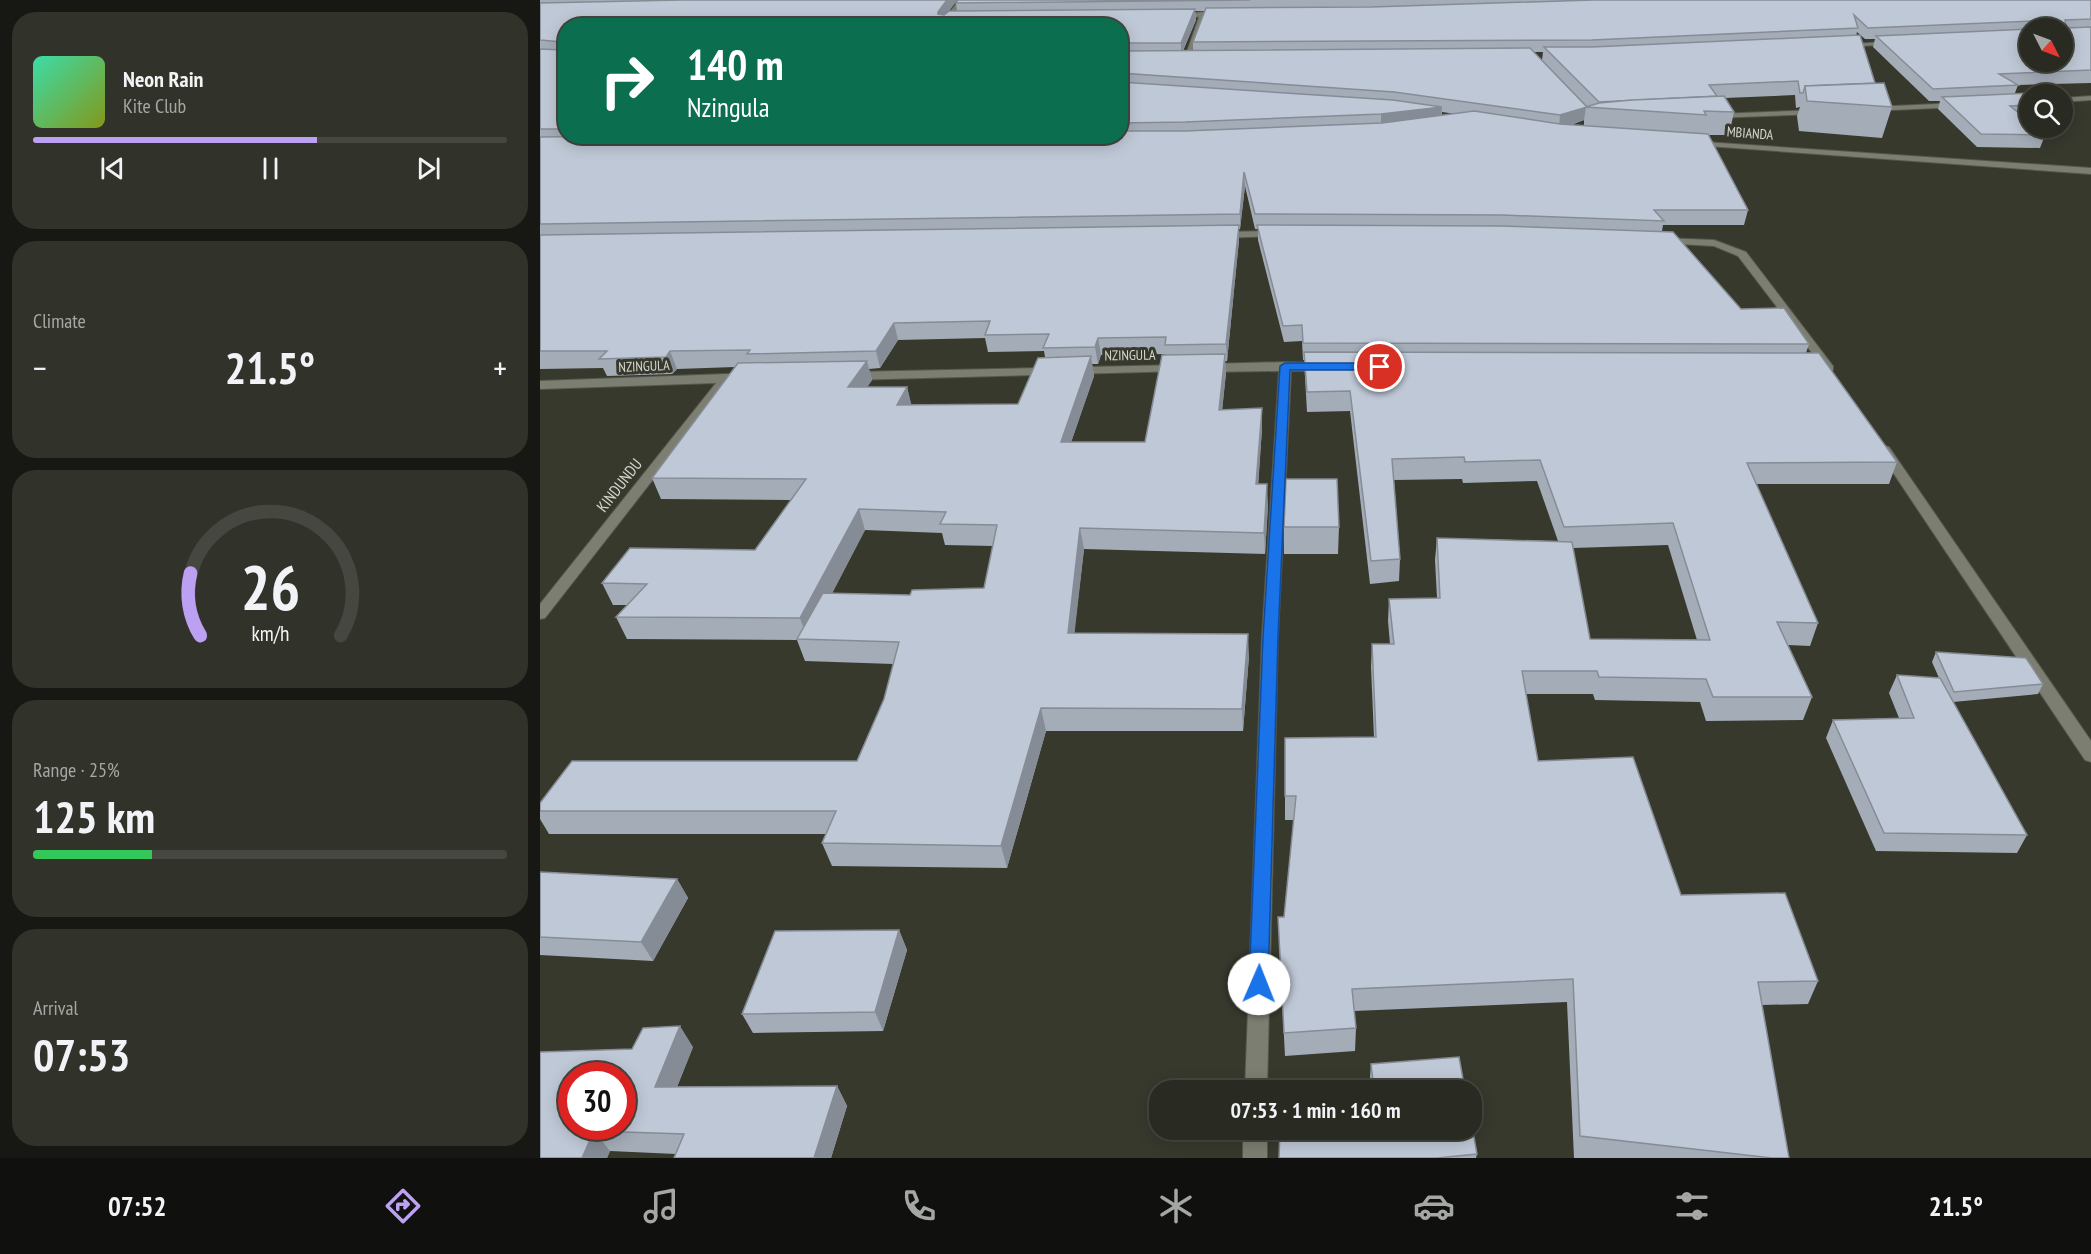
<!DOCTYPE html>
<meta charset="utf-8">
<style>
body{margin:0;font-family:"PT Sans Narrow",sans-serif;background:#31332a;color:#f1f3f6;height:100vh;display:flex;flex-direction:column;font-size:22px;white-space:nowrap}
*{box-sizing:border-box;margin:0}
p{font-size:20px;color:#a5a7a5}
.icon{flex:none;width:33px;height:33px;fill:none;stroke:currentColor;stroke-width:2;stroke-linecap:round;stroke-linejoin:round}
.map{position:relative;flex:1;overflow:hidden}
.details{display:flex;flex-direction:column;gap:12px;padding:12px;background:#171813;width:540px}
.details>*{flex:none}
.top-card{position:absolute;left:18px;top:18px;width:570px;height:126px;border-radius:24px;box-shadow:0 3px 15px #0003,0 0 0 2px #454740;background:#0b6e4f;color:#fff;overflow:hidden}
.needle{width:39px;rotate:132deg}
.buttons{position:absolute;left:1479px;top:18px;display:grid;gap:12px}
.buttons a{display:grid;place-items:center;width:54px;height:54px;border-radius:50%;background:#292b22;box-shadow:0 3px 15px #0003,0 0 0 2px #454740;font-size:30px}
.speed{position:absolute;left:18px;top:1062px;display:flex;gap:12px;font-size:30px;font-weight:700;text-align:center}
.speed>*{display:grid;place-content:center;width:78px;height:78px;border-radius:50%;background:#292b22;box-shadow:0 3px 15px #0003,0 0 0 2px #454740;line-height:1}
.speed .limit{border:9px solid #d22;background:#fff;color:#111}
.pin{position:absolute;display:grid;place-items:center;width:51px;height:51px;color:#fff;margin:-26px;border:3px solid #fff;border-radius:50%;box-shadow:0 2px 6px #0007}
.me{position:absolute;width:66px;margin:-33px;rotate:1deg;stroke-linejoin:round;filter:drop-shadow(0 0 4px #0008)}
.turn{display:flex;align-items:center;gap:21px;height:126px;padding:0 30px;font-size:27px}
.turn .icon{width:78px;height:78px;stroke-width:2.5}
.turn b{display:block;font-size:42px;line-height:51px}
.big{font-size:45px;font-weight:600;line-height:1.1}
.details .card{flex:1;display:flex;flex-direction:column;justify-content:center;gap:9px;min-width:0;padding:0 21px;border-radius:24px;background:#31332a}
.details .dial{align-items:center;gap:0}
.dial svg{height:156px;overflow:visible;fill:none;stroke:#454740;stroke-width:7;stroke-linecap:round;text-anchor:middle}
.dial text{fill:#f1f3f6;stroke:none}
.song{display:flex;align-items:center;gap:18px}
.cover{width:72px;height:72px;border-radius:9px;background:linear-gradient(135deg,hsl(160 70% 55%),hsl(70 70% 35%))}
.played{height:6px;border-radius:3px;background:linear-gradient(90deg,#bca0f2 60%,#454740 60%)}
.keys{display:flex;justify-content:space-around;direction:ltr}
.heat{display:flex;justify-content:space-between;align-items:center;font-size:33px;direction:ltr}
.charge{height:9px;border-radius:4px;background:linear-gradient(90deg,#34c759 25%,#454740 0)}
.trip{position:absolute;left:609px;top:1080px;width:333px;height:60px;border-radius:24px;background:#292b22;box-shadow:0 3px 15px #0003,0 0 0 2px #454740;font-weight:600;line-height:60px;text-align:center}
.tab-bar{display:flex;height:96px;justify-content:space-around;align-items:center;background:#10110e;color:#a5a7a5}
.tab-bar .icon{width:42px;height:42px}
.tab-bar .selected{color:#bca0f2}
.tab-bar b{font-size:27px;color:#f1f3f6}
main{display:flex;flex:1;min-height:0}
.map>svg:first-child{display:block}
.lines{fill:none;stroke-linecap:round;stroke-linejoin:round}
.street-casing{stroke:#55574d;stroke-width:2}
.secondary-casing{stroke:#55574d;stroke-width:2}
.street{fill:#7b7e70;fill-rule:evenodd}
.secondary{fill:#7b7e70;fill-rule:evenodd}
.wall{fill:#a4acb8;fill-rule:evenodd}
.shaded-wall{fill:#868c96}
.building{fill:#bfc8d6;stroke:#868c96;stroke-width:1.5;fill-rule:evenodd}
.route{fill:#1a73e8;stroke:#114b97;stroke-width:1.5}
.labels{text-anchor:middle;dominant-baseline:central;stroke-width:6;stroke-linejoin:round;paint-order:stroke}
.far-street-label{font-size:14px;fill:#d5d7cf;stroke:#37392d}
.street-label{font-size:16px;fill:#d5d7cf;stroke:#37392d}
</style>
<main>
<section class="details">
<div class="card">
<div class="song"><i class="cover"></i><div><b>Neon Rain</b><p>Kite Club</p></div></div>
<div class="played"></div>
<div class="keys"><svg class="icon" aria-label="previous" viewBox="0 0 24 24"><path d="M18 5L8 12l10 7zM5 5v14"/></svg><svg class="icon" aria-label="pause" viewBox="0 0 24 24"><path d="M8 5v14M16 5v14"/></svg><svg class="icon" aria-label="next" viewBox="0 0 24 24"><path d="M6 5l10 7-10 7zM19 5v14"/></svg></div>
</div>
<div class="card"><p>Climate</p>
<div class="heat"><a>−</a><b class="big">21.5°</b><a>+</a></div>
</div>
<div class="card dial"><svg viewBox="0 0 100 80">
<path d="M14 69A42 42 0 1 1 86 69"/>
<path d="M14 69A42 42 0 0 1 9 37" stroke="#bca0f2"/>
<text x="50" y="56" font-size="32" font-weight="700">26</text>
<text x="50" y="72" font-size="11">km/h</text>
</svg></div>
<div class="card"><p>Range · 25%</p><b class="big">125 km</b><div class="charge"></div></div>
<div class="card"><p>Arrival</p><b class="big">07:53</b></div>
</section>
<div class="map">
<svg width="1551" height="1158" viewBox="0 0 1551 1158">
<rect width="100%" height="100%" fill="#37392d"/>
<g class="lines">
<g class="street-casing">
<g id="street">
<polygon points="419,0 425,0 406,26 399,26"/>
<polygon points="663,12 687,15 665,17 649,59 644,60 659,17 633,15"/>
<polygon points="1355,41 1357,44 1304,47 1301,45"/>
<polygon points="1551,96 1551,100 1522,102 1522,98"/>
<polygon points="1418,103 1422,105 1421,107 1331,111 1327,109 1331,107"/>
<polygon points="1277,110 1280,110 1280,114 1175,118 1171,116 1175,114"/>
<polygon points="736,231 741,234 739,236 679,238 674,235 679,232"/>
<polygon points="1123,238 1174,240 1206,252 1293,366 1293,370 1285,370 1198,256 1174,246 1120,243 1120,239"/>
<polygon points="745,362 784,363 790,367 784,371 751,371 738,637 727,1090 705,1090 722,637 739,371 667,372 661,368 667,364"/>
<polygon points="640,365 646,369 644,371 310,380 304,376 310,372"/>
<polygon points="186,374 205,374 211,378 205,382 189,382 5,618 0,619 0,604 176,383 0,389 0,381"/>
<polygon points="1344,446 1349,447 1551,741 1551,762 1545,760 1338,450"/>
<rect x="703" y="1130" width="24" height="28"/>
</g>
</g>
<g class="secondary-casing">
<polygon id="secondary" points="1150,141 1551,168 1551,174 1153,145 1150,145"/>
</g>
<use href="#street" class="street"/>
<use href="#secondary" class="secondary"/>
</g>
<g class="wall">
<path d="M0,0H417L409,11H417L416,3L418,0H1551V83L1478,85L1475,93L1490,94V118H1485L1505,135L1500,148L1437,147L1398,109L1400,101H1389L1333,47L1335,39H1325L1317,32L1316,36L1335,83L1352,107L1342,138L1259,131L1257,116L1260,107L1256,108L1255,95L1185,98L1194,112L1189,135H1169L1208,210L1204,225H1123L1122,231L1201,309L1269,344L1266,353L1357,462L1349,484H1216L1278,623L1270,646L1248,645L1272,697L1263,720L1166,721L1160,702L1055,700L1053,694H986L998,761L1141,895L1278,981L1268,1004L1222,1005L1249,1158H1034L1027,1002L814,1011L816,1028L815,1051L745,1056L739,941L744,917L754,820H745V796L834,737L831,667L832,644H850L848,621L849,599L897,598L895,560L897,538L1018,541L997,481L923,483L922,479L854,480L860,559L859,581L830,584L810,411L767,412L764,360H763L762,341L744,342L718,240V229H715L705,186L700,229H699V240L687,361H685L686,373L682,410L722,408V428L718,484L728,505L725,554L544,549L534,633L709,656L703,731H506L467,868L292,866L282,843L286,834H9L0,819V803L317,761L344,699L353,664L265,661L257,640L87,639L76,617L87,605H73L62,583L215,550L251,500L121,499L112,478L195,367L137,369L132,374L67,376L63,368L0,369ZM655,11H665L653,42V51H643L656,20ZM26,26H580V136H26ZM994,52H1003L1002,60ZM902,112L916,114L902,115ZM1044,120V125H1031ZM445,338L448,352L504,351L505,357L478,404L371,405L367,387H327L332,380L329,369L340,368L358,340ZM625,354L605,442H531L554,376L552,364H558L561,355ZM325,530L402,533L405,545L453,546L444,588L370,595L292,593ZM1128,545L1157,640L1050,639L1033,548Z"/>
<polygon points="744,527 799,527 798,554 744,554"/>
<polygon points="1396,652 1503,684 1498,694 1413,702 1487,835 1477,853 1336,851 1286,738 1293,720 1359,718 1349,693 1357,675 1399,678 1392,662"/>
<polygon points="0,872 137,879 148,898 113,961 0,955"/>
<polygon points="359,930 367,950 343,1031 213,1033 202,1014"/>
<polygon points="153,1047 137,1087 297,1086 307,1106 291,1158 134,1158 136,1154 70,1151 67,1158 0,1158 92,1049"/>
<polygon points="831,1064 925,1090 829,1090"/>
<polygon points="937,1154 936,1158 739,1158"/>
</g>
<g class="shaded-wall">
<polygon points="407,0 417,0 400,23 398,12"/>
<polygon points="655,9 656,20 641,55 641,43"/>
<polygon points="902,107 901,120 841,128 841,114"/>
<polygon points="1046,107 1044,120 1019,128 1020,115"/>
<polygon points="704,172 705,186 700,229 700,214"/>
<polygon points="699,225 699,240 687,361 686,344"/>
<polygon points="354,323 358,340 340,368 336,351"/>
<polygon points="558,338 561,355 558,364 555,347"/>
<polygon points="130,351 137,369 132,374 126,357"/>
<polygon points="685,354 686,373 680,431 679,410"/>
<polygon points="551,356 554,376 524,463 521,442"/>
<polygon points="327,361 332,380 314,407 308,387"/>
<polygon points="367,387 372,407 357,405"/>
<polygon points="722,408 722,428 717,505 716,484"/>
<polygon points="727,484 728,505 725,554 724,533"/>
<polygon points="319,509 325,530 268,640 260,618"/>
<polygon points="540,528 544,549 532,656 528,633"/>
<polygon points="708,634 709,656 703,731 702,709"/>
<polygon points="501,708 506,731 467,868 461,846"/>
<polygon points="137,879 148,898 113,961 101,942"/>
<polygon points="359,930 367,950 343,1031 335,1012"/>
<polygon points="140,1026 153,1047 129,1107 115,1087"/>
<polygon points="297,1086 307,1106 291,1158 274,1158"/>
<polygon points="54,1131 70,1151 67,1158 42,1158"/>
</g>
<g class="building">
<polygon points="141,0 407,0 398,12 398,14 404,15 409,11 655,9 641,43 580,43 580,26 26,26 26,129 0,129 0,49 23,50 22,42 0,40 0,3"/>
<polygon points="418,0 710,0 416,3"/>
<polygon points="1053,0 1551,0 1551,19 1525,20 1526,28 1551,27 1551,70 1459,74 1478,85 1393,89 1336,36 1490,29 1490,62 1522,62 1522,28 1494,28 1496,21 1328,28 1314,15 1318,28 1052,40 653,42 666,8 831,7"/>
<polygon points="1320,35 1335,83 1265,86 1263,93 1260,93 1258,81 1169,85 1177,96 1059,102 1004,47 1052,47"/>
<polygon points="990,48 1047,107 1020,115 854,92 580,73 580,51"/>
<polygon points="580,82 853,100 902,107 841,114 645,122 580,123"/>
<polygon points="1344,83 1352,107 1267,101 1265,86"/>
<polygon points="1492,93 1495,94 1490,94 1490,105 1470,106 1490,122 1490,128 1496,128 1505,135 1441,134 1402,97"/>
<polygon points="1184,96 1194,112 1164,111 1166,115 1046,107 1059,103 1092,100"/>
<polygon points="934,111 1020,124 1168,134 1208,210 1114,210 1124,221 962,215 715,214 704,172 700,214 0,224 0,137 87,136 580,136 580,131 645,131 842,123"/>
<polygon points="699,225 686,344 625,345 626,337 558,338 555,347 503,348 509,334 445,335 450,321 354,323 336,351 207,354 210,350 130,351 126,357 59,359 67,351 0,351 0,235"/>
<polygon points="717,225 961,226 1133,232 1201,309 1244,308 1269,344 763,343 762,325 743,326"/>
<polygon points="764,352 1279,353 1357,462 1207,463 1278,623 1237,622 1272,697 1173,697 1166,679 1059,677 1057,671 982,671 998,761 1093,757 1141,895 1245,893 1278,981 1218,982 1249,1158 1232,1158 1040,1136 1033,979 812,989 816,1028 744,1033 738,917 744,917 756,796 745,796 745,738 836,737 832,644 854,644 849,599 900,598 897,538 1032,542 1050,639 1170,640 1133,523 1024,527 1000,460 925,462 924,457 852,459 860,559 831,561 810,391 767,392"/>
<polygon points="685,354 679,410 722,408 716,484 727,484 724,533 540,528 528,633 708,634 702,709 501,708 461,846 282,843 296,811 0,811 0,803 32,761 317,761 344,699 359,642 257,639 283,593 370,595 372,590 444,588 457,525 400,524 406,512 319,509 260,618 76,617 107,584 62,583 90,548 215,550 266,479 112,478 198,363 327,361 308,387 367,387 357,405 478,404 498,358 551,356 521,442 605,442 622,355"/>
<polygon points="746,479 797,479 799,527 744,527"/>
<polygon points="1396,652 1486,658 1503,684 1414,692"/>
<polygon points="1357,675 1400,678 1487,835 1344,833 1293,720 1374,718"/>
<polygon points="0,872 137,879 101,942 0,937"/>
<polygon points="359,930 335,1012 202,1014 235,931"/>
<path d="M140,1026L115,1087L297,1086L274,1158H134L144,1134L54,1131L42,1158H0V1052L92,1049L103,1028ZM32,1076H82V1126H32Z"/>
<polygon points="919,1057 925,1090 834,1090 831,1064"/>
<polygon points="932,1126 937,1154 897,1158 739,1158 740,1130 932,1130"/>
</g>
<polygon class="route" points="745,363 840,363 845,367 840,370 750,370 738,637 728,984 726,990 719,993 712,990 709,984 723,637 740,366"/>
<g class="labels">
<g class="far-street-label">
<text transform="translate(1210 133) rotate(4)">MBIANDA</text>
<text transform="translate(590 355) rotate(-1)">NZINGULA</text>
<text transform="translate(104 366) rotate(-2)">NZINGULA</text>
</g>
<g class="street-label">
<text transform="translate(79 485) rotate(-52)">KINDUNDU</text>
</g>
</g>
</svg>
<div class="buttons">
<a><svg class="needle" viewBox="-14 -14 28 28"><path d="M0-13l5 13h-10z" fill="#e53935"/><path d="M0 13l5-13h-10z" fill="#a5a7a5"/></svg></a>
<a><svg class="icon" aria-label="search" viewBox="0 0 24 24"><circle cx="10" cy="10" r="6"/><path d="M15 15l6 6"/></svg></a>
</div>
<div class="speed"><div class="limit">30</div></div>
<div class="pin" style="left:840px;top:367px;background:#d93025"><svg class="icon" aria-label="arrive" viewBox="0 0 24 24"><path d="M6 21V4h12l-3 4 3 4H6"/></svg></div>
<svg class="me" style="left:719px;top:984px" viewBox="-20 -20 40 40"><circle r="19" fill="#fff"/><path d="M0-13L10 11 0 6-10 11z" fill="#1a73e8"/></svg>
<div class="trip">07:53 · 1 min · 160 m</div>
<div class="top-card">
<div class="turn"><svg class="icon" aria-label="right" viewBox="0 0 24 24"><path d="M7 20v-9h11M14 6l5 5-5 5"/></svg><div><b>140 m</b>Nzingula</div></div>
</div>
</div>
</main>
<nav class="tab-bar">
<b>07:52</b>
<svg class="icon selected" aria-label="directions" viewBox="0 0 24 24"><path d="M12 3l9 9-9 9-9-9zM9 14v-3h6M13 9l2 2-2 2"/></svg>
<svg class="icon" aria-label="music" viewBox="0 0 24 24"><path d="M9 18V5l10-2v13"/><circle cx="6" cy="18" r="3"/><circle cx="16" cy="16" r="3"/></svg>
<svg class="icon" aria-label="phone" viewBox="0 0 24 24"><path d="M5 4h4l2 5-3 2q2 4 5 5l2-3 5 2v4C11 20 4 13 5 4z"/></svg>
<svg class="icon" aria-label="climate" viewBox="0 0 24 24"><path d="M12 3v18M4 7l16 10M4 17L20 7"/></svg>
<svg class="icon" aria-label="car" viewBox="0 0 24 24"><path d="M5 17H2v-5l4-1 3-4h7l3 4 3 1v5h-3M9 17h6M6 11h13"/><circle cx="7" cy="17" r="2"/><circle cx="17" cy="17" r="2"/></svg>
<svg class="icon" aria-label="filters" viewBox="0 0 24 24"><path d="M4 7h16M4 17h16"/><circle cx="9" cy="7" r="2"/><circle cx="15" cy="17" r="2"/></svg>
<b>21.5°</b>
</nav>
